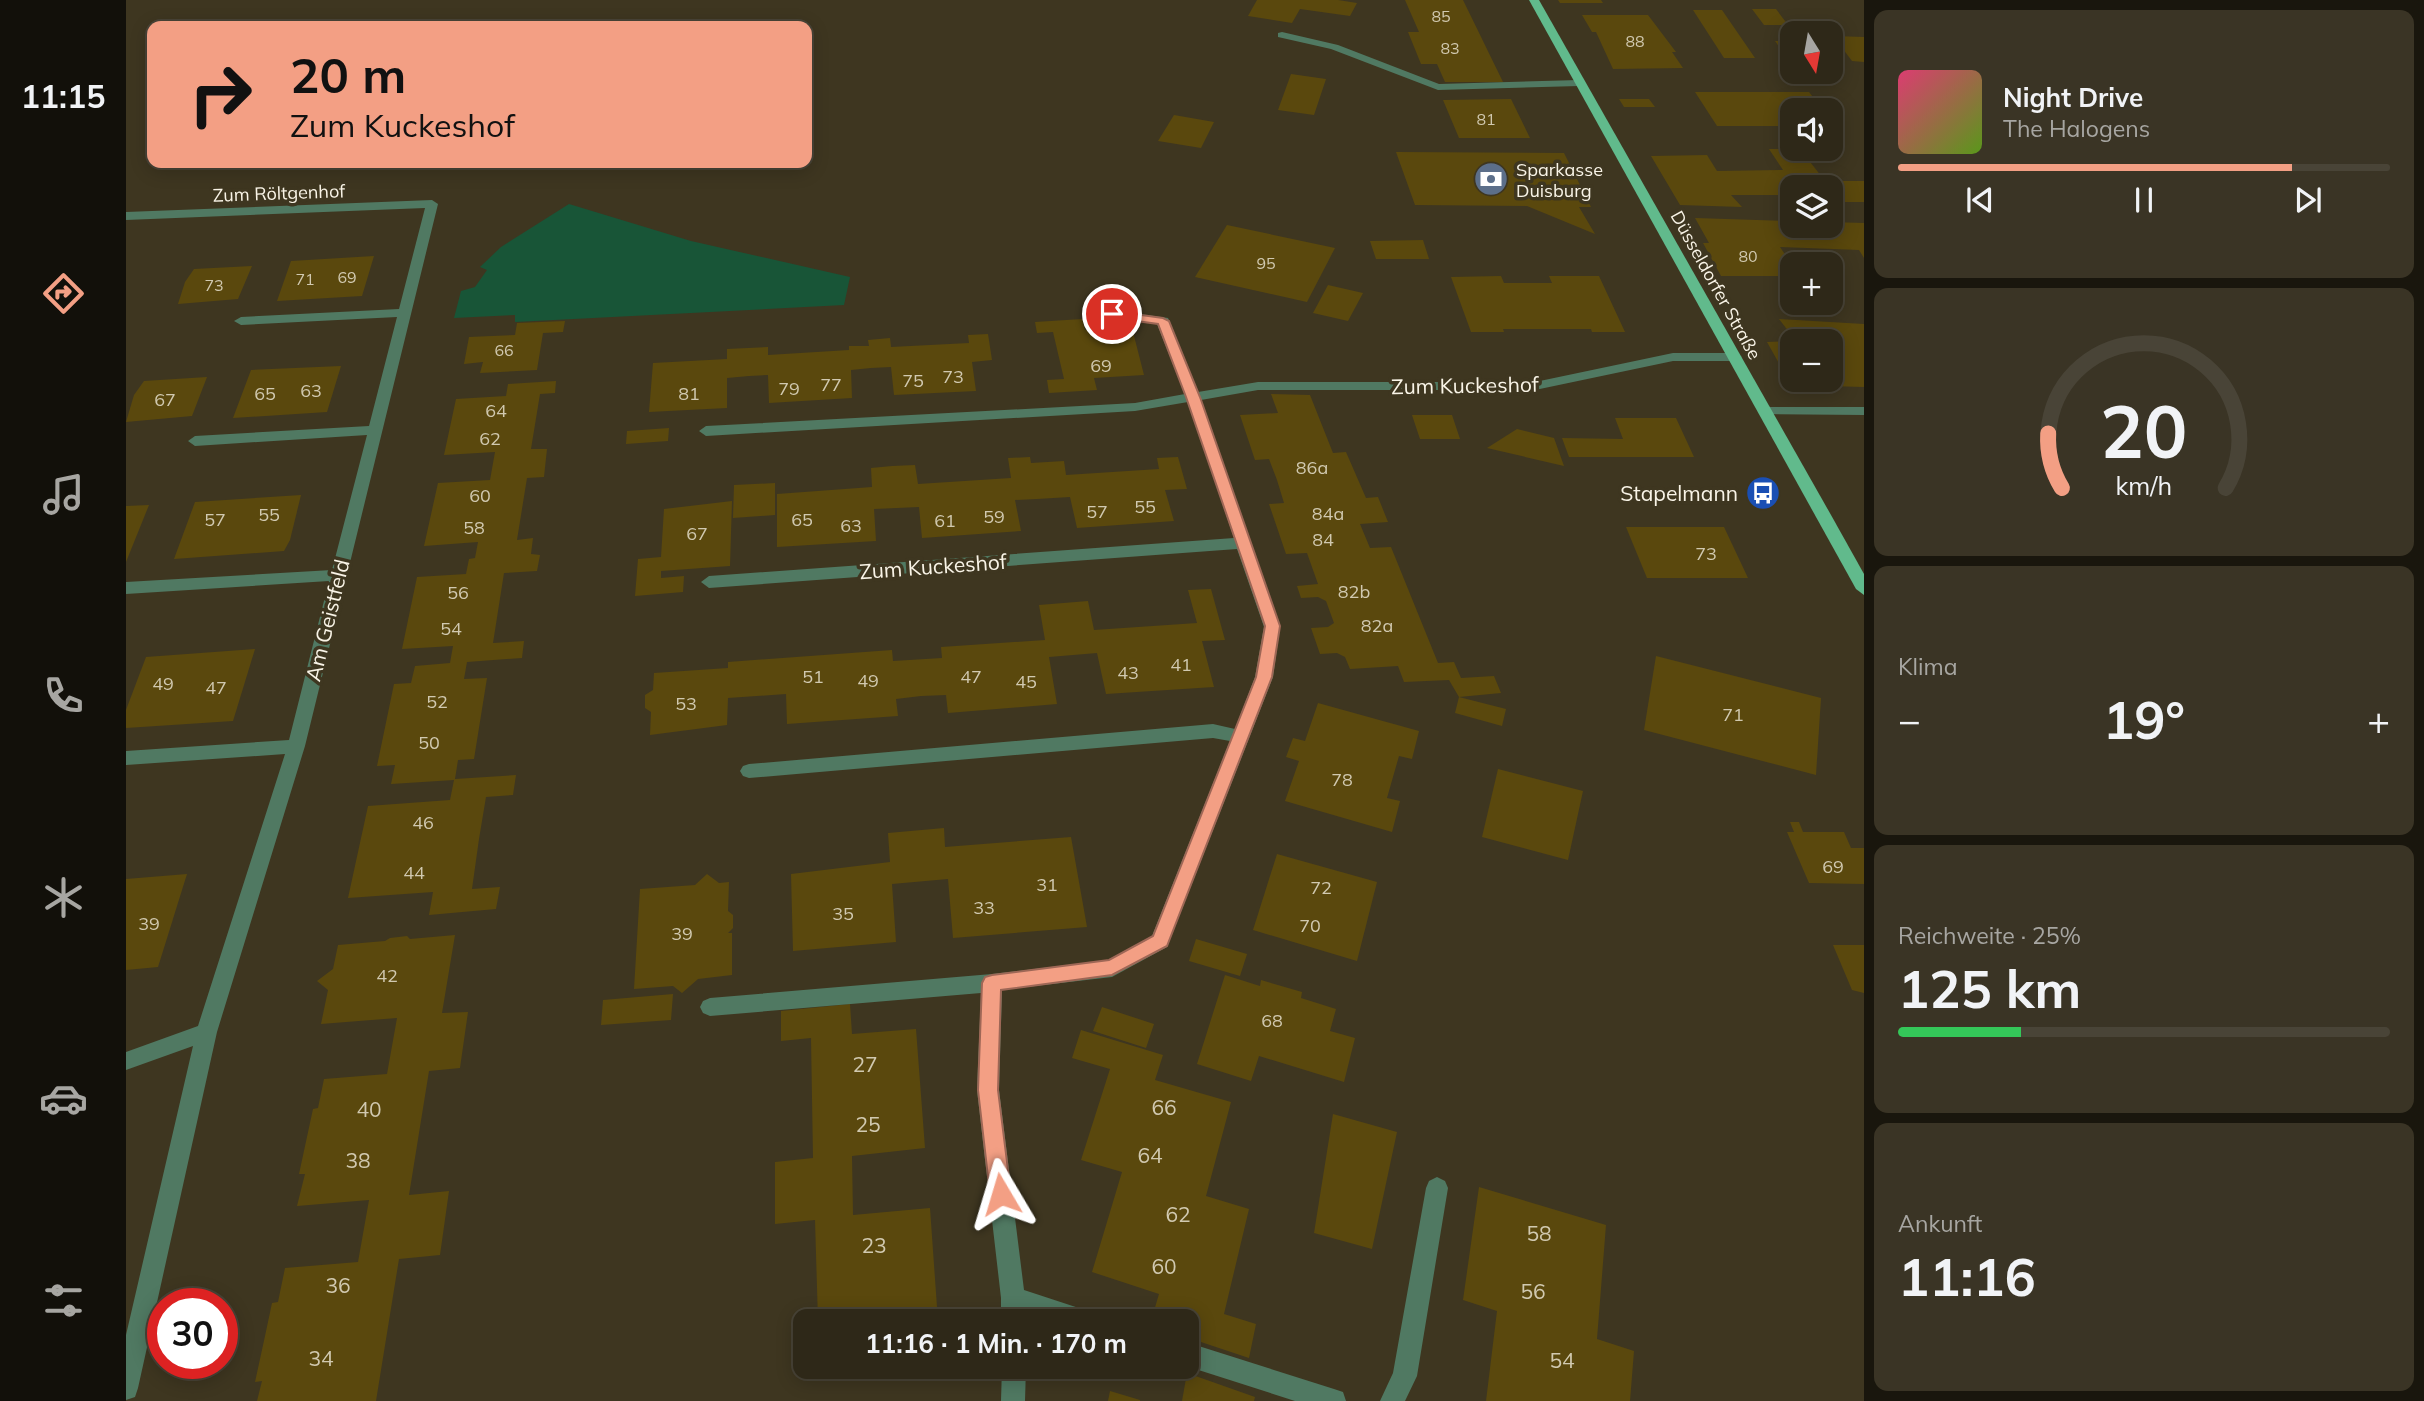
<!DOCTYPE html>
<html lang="de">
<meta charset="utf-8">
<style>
body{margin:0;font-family:Mulish,sans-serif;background:#3a3425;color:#f1f3f6;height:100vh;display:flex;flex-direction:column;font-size:26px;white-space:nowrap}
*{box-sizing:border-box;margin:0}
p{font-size:23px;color:#a7a6a2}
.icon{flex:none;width:38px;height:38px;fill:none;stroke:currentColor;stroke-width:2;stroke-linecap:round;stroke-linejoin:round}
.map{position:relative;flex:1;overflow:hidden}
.details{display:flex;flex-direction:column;gap:10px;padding:10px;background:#19160d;width:560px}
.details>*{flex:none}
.banner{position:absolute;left:21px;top:21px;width:665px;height:147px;border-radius:14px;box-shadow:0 4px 18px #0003,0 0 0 2px #494437;background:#f39f84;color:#111;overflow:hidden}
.needle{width:46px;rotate:169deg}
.buttons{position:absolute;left:1654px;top:21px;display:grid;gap:14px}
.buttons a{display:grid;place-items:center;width:63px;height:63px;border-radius:14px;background:#2e2818;box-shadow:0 4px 18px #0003,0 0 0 2px #494437;font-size:35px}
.speed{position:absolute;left:21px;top:1288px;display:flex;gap:14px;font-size:35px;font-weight:700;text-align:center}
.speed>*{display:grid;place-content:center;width:91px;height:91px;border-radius:50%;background:#2e2818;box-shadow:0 4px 18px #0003,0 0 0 2px #494437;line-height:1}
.speed .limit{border:10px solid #d22;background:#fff;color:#111}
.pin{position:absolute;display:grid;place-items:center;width:60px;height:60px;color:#fff;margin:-30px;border:4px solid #fff;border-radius:50%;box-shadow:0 2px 7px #0007}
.me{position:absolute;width:77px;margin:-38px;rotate:353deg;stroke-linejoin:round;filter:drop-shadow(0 0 5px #0008)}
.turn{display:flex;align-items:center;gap:24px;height:147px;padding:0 28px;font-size:32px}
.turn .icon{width:91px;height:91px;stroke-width:2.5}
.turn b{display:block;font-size:49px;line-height:60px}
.big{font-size:52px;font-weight:700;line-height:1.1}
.details .tile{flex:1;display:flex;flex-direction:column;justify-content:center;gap:10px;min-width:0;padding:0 24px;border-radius:14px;background:#3a3425}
.details .dial{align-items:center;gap:0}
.dial svg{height:182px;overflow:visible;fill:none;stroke:#494437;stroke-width:7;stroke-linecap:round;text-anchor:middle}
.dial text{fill:#f1f3f6;stroke:none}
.song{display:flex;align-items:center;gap:21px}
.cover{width:84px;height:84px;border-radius:10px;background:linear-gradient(135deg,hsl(340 70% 55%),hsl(90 70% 35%))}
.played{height:7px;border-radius:4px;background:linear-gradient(90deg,#f39f84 80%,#494437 80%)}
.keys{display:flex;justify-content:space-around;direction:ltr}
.heat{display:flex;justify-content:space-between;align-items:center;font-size:38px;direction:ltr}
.charge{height:10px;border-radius:5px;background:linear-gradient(90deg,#34c759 25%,#494437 0)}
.trip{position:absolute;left:667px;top:1309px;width:406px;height:70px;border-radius:14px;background:#2e2818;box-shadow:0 4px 18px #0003,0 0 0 2px #494437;font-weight:700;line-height:70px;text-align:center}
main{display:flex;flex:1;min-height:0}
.dock{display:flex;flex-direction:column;width:126px;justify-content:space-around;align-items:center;background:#12100a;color:#a7a6a2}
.dock .icon{width:49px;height:49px}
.dock .current{color:#f39f84}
.dock b{font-size:32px;color:#f1f3f6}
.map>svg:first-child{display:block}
.green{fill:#185537}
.building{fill:#5a480d}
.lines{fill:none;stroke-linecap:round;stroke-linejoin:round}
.minor{fill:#507962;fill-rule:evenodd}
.major{fill:#61ba8c;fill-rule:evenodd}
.route{fill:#f39f84;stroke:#9e6756;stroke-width:2}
.labels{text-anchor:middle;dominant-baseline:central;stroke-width:7;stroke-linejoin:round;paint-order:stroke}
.far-number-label{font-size:16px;fill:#d1c9b0}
.far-poi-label{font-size:18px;fill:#f9f4e7;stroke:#3e3620;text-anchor:start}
.far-street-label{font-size:18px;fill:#f9f4e7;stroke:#3e3620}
.number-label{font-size:18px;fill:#d1c9b0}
.street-label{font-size:21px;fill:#f9f4e7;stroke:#3e3620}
.poi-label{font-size:21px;fill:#f9f4e7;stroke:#3e3620;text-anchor:end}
.near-number-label{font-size:21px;fill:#d1c9b0}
</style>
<main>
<nav class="dock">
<b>11:15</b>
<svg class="icon current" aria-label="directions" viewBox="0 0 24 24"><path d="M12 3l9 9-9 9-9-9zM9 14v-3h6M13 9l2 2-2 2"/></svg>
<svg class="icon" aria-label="music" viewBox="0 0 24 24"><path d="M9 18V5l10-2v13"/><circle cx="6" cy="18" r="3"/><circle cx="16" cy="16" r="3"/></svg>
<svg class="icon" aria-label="phone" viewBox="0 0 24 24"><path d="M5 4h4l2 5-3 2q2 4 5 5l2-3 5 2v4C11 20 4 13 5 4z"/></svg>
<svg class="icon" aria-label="climate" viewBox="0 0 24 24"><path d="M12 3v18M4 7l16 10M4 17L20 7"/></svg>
<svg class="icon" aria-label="car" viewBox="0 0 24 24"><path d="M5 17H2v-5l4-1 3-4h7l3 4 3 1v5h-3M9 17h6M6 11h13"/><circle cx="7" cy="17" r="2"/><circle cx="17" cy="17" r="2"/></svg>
<svg class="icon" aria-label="filters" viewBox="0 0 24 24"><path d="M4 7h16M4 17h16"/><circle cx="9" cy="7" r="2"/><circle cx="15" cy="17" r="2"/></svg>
</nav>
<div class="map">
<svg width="1738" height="1401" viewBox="0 0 1738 1401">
<rect width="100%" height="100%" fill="#3e3620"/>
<polygon class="green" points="443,204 565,241 724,277 718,305 389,322 389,315 328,318 335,291 349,287 361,270 354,267 375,247"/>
<g class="building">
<polygon points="1131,0 1212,0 1231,3 1224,16 1174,9 1166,23 1122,16"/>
<polygon points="1279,0 1337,0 1377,82 1319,82 1311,64 1295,64 1282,32 1293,32"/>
<polygon points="1432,0 1475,0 1477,3 1434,3"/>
<polygon points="1626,9 1650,9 1662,25 1638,25"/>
<polygon points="1567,10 1596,10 1629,58 1598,58"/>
<polygon points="1456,15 1522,15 1550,52 1546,52 1557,68 1487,69 1470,32 1466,32"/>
<polygon points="1707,36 1738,37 1738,62 1726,61"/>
<polygon points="1649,41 1666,41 1666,64 1659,55"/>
<polygon points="1165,74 1200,79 1188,115 1152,110"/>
<polygon points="1569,92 1683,92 1697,110 1666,110 1666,126 1591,126"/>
<polygon points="1385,99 1404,138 1333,138 1317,100"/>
<polygon points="1493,99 1523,99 1529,107 1498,107"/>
<polygon points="1048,115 1088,122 1075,148 1032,141"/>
<polygon points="1643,149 1681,149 1687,158 1681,158 1699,181 1738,181 1738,202 1704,202 1704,187 1666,187 1666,202 1661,202 1656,195 1605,195 1616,207 1554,205 1525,156 1581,155 1591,171 1657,170"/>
<polygon points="1270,152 1438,153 1465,207 1453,207 1469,234 1401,206 1289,205"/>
<polygon points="1569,218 1666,221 1666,226 1704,226 1704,222 1738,223 1738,258 1733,250 1654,247 1666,265 1666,276 1595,276 1577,243 1583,243"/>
<polygon points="1101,225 1209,248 1181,302 1069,277"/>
<polygon points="1297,240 1303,259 1250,259 1244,241"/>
<polygon points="248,256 236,296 151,301 165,261"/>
<polygon points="126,266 112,299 52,304 59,282 68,269"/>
<polygon points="1375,276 1378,283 1426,283 1423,276 1473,276 1499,332 1466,332 1465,329 1377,329 1378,332 1345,332 1325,277"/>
<polygon points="1202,285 1237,293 1222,321 1187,313"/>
<polygon points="956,319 959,330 1006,328 1018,375 968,378 971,390 923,393 921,380 938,379 927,332 911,333 909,322"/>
<polygon points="1653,319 1738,324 1738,387 1665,385 1641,342 1666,341 1666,380 1704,380 1704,341 1670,341"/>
<polygon points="439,321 437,332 417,333 411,370 354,373 357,362 338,364 343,337 389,335 391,323"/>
<polygon points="862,334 866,360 846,362 850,391 768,395 765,367 745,368 725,370 726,398 643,403 642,375 623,376 601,378 601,408 523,412 527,363 601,359 601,349 642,347 642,355 723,350 723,346 743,346 742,340 764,338 765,347 843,343 842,335"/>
<polygon points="215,366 201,412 107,418 125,370"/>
<polygon points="81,377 66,416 0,422 8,395 18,381"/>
<polygon points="430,381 429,393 414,394 405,449 421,449 418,477 401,478 391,540 407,538 405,554 414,555 411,571 378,573 367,643 398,641 396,658 341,662 338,679 361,678 348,759 332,760 329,779 390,775 387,795 360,797 353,839 346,889 374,887 370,909 303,915 307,892 222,898 242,806 324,800 328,780 265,784 269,765 251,766 268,684 285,683 289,666 324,663 327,646 276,649 291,577 340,574 343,559 349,558 352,542 298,546 312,483 364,480 369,452 318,455 330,399 380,396 382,384"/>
<polygon points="1145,394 1184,395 1207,453 1220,452 1240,498 1252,497 1262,522 1234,524 1244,548 1265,547 1312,663 1328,662 1335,678 1368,676 1375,693 1333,697 1323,680 1278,682 1272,666 1224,669 1219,657 1211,653 1194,654 1185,628 1202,627 1208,623 1200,601 1192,597 1175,598 1171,586 1192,584 1181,553 1160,554 1143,504 1158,503 1151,480 1143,459 1129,460 1114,415 1152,413"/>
<polygon points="1286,415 1326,415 1334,439 1294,439"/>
<polygon points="1489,418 1550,418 1568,457 1443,457 1436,438 1497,439"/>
<polygon points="543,428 542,441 500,444 501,431"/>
<polygon points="1391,429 1428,438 1438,466 1361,448"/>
<polygon points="904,457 905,463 938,461 940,475 1033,469 1031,458 1052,457 1061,489 1039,490 1048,521 951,528 944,497 911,499 889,500 895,531 796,538 793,507 771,508 748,509 750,541 651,547 651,494 746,487 745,468 766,466 789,465 792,484 885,478 882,458"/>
<polygon points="649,483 649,515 607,518 608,485"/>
<polygon points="175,495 164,540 158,551 48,559 69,502"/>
<polygon points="606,501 604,566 535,571 535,578 558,576 557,592 509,596 512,559 535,557 538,509"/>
<polygon points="23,505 0,562 0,506"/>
<polygon points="1500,527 1598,527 1622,578 1521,578"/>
<polygon points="1085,589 1099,640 1076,641 1088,687 980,694 971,653 923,657 931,704 822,713 820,695 795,696 770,699 772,716 661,724 660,694 602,698 601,725 524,735 525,712 519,708 519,695 527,690 528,673 602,668 602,662 766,650 767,661 816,658 815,647 919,640 913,605 962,601 968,630 1071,623 1062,590"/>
<polygon points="129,649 107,721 0,728 0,710 20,657"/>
<polygon points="1530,656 1695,698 1690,775 1518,730"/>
<polygon points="1333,697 1380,709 1376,726 1329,713"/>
<polygon points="1192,703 1293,731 1286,759 1273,756 1261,798 1274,801 1266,832 1159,801 1173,761 1160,757 1167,738 1179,741"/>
<polygon points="1372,769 1457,791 1442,860 1356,837"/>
<polygon points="1664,822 1673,822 1677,832 1718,832 1725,848 1738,848 1738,884 1683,883 1661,832 1668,832"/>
<polygon points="818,828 819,847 945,837 961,927 827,938 822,879 766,884 770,942 667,951 665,874 764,862 762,833"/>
<polygon points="1151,854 1251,882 1231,961 1127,930"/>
<polygon points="61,874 32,967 0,970 0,879"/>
<polygon points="581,874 593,883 603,882 602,911 607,915 607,928 602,933 606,933 606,975 572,979 556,993 547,986 508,989 514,889 569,885"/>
<polygon points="329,935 316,1013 342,1012 334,1068 303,1071 283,1195 323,1191 314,1255 273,1259 250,1401 131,1401 136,1381 129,1382 139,1336 146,1303 152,1302 159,1268 232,1262 243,1200 171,1206 179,1174 173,1174 187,1109 192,1108 198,1079 261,1074 271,1018 195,1024 202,990 191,981 207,969 212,945 259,941 264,938 281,936 284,939"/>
<polygon points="1070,939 1121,954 1114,976 1063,961"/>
<polygon points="1707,945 1738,945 1738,993 1726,990"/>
<polygon points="1099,975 1134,986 1135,980 1176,992 1175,998 1210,1009 1204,1031 1229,1038 1218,1082 1133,1056 1125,1081 1071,1064"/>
<polygon points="547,994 545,1020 475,1025 477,1000"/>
<polygon points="724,1004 726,1034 790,1029 799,1148 726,1156 727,1215 804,1208 812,1321 692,1321 689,1220 649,1224 649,1162 687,1158 685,1038 655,1041 655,1011"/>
<polygon points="976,1007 1028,1024 1020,1048 967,1031"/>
<polygon points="955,1030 1037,1055 1029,1080 1105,1102 1080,1196 1123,1209 1098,1314 1130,1324 1123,1358 1060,1337 1060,1321 1025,1321 1033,1294 966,1272 996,1172 955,1160 984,1069 946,1058"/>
<polygon points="1207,1114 1271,1132 1246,1249 1188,1233"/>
<polygon points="1353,1187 1480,1225 1471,1339 1508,1351 1504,1401 1360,1401 1371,1311 1337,1300"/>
<polygon points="1061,1373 1129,1397 1128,1401 1056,1401"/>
<polygon points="984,1391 1014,1400 1014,1401 982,1401"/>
</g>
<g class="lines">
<g class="minor">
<polygon points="1156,32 1212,45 1313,84 1453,80 1459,83 1453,86 1312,90 1205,49 1152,37 1152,33"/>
<polygon points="306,200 312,204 179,746 91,1032 12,1388 9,1397 0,1400 0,1335 67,1046 0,1070 0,1052 72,1026 159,754 0,765 0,751 163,740 203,581 0,594 0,582 206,570 241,435 69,446 62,441 69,436 243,426 271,317 115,325 108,321 115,317 273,309 299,208 0,220 0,212"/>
<polygon points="986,310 1042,318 1072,392 1132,382 1409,382 1547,353 1609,353 1616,357 1609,361 1547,361 1409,390 1132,390 1075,400 1154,627 1147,677 1041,947 986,977 876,990 873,1090 898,1290 968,1313 972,1321 924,1321 899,1313 899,1321 875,1321 875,1298 851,1090 855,993 584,1016 577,1013 574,1007 577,1001 584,998 866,974 983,960 1026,936 1104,741 1087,738 623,778 617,776 614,771 617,766 623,764 1087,724 1109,729 1129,677 1138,627 1111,549 583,588 575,582 583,576 1108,538 1062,402 1009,411 580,436 573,431 580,426 1009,403 1059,394 1031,324 981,317 979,314"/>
<polygon points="1640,407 1738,407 1738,415 1635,414 1633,411 1635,408"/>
<polygon points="1311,1177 1319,1181 1322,1188 1291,1376 1279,1401 1254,1401 1267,1373 1300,1188 1303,1181"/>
<polygon points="1060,1342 1208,1389 1217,1392 1220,1401 1169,1401 1060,1366"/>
<polygon points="876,1367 900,1367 899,1401 875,1401"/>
</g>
<polygon class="major" points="1403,0 1413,0 1705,515 1738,574 1738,595 1730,589"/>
</g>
<polygon class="route" points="986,311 1037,318 1043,321 1074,397 1154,626 1146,677 1041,946 986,975 875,990 872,1090 885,1194 882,1201 875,1204 867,1201 864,1194 852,1090 856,983 859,977 866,975 983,960 1027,936 1130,677 1139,626 1060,397 1032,324 981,317 979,314"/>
<defs>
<g id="bank-disc" transform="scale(1.75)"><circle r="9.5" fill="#5c6f8a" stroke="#3e3620"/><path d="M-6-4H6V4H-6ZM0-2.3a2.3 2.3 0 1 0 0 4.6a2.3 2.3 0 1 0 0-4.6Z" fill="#fff"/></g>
<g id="bus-disc" transform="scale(1.75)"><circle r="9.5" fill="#1a4fb4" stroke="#3e3620"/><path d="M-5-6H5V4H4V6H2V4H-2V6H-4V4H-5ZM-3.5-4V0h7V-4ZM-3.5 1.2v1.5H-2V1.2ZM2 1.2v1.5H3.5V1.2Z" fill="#fff"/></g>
</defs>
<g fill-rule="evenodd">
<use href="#bank-disc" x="1365" y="179"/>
<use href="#bus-disc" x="1637" y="493"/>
</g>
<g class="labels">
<g class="far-number-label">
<text x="1315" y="16">85</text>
<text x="1509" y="41">88</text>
<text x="1324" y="48">83</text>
<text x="1360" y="119">81</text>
<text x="1622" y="256">80</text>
<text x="1140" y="263">95</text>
<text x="221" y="277">69</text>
<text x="179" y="279">71</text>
<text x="88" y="285">73</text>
<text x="378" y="350">66</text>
</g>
<g class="far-poi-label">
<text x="1390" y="169">Sparkasse<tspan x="1390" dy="21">Duisburg</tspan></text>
</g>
<g class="far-street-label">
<text transform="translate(153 193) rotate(-2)">Zum Röltgenhof</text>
<text transform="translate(1590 285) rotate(61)">Düsseldorfer Straße</text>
</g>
<g class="number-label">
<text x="975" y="365">69</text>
<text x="827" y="376">73</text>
<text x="787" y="380">75</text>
<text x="705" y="384">77</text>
<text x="663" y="388">79</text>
<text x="185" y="390">63</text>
<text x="139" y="393">65</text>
<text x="563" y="393">81</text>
<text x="39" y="399">67</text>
<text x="370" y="410">64</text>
<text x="364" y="438">62</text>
<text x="1186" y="467">86a</text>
<text x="354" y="495">60</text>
<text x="1019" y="506">55</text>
<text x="971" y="511">57</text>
<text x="1202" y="513">84a</text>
<text x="143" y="514">55</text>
<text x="868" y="516">59</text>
<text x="89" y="519">57</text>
<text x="676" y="519">65</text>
<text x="819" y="520">61</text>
<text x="725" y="525">63</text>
<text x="348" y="527">58</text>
<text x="571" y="533">67</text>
<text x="1197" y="539">84</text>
<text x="1580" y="553">73</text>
<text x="1228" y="591">82b</text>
<text x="332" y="592">56</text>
<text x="1251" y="625">82a</text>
<text x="325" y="628">54</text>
<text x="1055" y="664">41</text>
<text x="1002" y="672">43</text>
<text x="687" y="676">51</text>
<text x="845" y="676">47</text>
<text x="742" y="680">49</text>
<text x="900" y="681">45</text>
<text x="37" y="683">49</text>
<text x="90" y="687">47</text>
<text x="311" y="701">52</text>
<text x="560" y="703">53</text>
<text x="1607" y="714">71</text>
<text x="303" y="742">50</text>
<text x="1216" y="779">78</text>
<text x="297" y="822">46</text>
<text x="1707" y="866">69</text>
<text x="288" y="872">44</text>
<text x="921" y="884">31</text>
<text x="1195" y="887">72</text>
<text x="858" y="907">33</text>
<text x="717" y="913">35</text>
<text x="23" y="923">39</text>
<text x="1184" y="925">70</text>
<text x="556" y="933">39</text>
<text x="261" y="975">42</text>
<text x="1146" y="1020">68</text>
</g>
<g class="street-label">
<text transform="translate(1339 385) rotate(-1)">Zum Kuckeshof</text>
<text transform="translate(807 566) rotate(-4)">Zum Kuckeshof</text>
<text transform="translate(201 620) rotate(-76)">Am Geistfeld</text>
</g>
<g class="poi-label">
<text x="1612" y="493">Stapelmann</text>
</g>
<g class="near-number-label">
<text x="739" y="1064">27</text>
<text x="1038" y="1107">66</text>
<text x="243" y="1109">40</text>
<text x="742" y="1124">25</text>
<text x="1024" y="1155">64</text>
<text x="232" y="1160">38</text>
<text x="1052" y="1214">62</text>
<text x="1413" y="1233">58</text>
<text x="748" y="1245">23</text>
<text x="1038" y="1266">60</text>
<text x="212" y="1285">36</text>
<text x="1407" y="1291">56</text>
<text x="195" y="1358">34</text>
<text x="1436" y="1360">54</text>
</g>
</g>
</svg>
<div class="buttons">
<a><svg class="needle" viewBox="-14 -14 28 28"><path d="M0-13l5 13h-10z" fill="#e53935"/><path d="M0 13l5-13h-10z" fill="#a7a6a2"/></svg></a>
<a><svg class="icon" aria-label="sound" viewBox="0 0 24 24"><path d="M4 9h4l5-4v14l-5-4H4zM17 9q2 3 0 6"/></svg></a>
<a><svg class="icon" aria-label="layers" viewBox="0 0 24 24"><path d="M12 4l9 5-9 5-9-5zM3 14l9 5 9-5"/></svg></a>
<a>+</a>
<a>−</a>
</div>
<div class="speed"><div class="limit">30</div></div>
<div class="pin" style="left:986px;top:314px;background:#d93025"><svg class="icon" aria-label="arrive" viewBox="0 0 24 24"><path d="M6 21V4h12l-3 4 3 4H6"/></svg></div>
<svg class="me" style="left:875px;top:1194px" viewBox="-20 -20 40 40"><path d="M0-17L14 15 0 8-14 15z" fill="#f39f84" stroke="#fff" stroke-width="4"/></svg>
<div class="trip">11:16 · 1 Min. · 170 m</div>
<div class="banner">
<div class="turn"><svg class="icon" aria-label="right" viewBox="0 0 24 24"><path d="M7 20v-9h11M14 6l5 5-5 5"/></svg><div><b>20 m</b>Zum Kuckeshof</div></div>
</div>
</div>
<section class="details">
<div class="tile">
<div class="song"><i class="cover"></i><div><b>Night Drive</b><p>The Halogens</p></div></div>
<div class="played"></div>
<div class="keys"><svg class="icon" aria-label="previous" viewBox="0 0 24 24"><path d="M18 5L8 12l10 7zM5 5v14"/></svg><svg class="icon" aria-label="pause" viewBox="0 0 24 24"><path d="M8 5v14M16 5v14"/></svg><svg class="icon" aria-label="next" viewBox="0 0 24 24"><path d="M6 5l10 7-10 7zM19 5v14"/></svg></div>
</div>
<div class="tile dial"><svg viewBox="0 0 100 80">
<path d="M14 69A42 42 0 1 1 86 69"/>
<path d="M14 69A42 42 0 0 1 8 45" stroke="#f39f84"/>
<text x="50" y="56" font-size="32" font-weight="700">20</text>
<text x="50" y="72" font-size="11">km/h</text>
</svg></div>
<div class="tile"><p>Klima</p>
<div class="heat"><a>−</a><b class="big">19°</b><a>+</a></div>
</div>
<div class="tile"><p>Reichweite · 25%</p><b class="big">125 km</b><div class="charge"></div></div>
<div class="tile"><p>Ankunft</p><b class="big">11:16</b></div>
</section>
</main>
